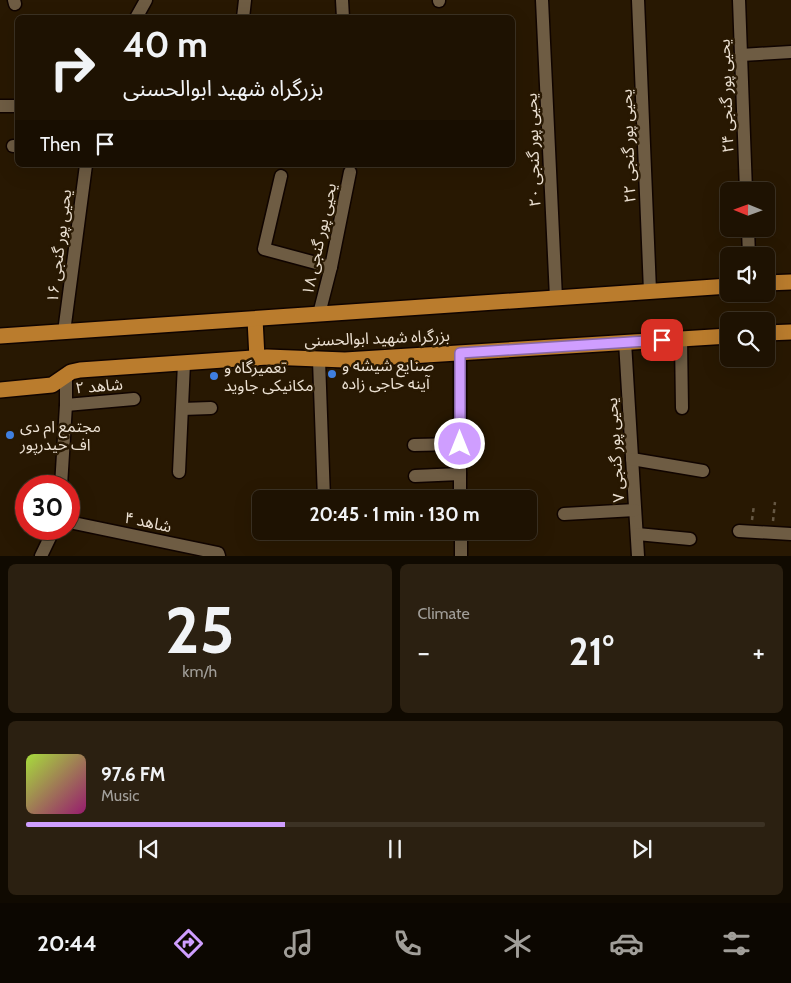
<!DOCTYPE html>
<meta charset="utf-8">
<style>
body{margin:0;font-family:Cabin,"Noto Sans Arabic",sans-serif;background:#2b2011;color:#f1f3f6;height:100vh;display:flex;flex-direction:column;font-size:19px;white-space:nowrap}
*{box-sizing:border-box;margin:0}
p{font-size:16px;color:#a19e99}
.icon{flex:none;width:28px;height:28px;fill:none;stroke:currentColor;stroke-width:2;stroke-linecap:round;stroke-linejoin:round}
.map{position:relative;height:556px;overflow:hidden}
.details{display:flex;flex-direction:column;gap:8px;padding:8px;background:#100a01;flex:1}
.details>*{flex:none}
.guide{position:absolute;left:15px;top:15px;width:500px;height:152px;border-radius:8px;box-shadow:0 5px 20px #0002,0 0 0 1px #3c3224;background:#1e1202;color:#f1f3f6;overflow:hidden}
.needle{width:32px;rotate:271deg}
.controls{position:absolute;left:720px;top:182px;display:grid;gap:10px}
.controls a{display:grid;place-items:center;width:55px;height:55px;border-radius:8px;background:#1e1202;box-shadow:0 5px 20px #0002,0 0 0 1px #3c3224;font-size:25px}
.speed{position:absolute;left:15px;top:475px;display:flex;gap:10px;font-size:25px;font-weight:700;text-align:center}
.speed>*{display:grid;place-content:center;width:65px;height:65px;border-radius:50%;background:#1e1202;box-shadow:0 5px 20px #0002,0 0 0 1px #3c3224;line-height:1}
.speed .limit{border:8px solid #d22;background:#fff;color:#111}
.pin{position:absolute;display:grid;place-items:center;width:42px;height:42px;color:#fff;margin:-21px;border-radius:10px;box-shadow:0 2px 8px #0006}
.me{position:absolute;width:55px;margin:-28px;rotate:0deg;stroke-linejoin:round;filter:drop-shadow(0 0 4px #0008)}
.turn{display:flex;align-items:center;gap:18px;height:105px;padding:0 25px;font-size:22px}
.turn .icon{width:65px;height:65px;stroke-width:2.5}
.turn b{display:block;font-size:35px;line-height:42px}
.then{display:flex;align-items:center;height:48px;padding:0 25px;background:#0003;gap:10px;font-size:19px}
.big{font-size:38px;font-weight:800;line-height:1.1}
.details .widget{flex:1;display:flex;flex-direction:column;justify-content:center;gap:8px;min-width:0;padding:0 18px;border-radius:8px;background:#2b2011}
.details .dial{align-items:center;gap:0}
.dial b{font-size:65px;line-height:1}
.song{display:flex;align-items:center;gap:15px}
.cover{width:60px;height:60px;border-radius:8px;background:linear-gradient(135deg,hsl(80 70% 55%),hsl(320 70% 35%))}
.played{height:5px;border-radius:2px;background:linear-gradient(90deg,#cf9eff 35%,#3c3224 35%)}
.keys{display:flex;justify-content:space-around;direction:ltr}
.heat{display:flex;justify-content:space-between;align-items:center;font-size:28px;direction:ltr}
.details .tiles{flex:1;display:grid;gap:8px;grid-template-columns:1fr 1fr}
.widget:last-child{grid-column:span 2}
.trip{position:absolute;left:252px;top:490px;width:285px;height:50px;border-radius:8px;background:#1e1202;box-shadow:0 5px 20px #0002,0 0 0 1px #3c3224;font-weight:800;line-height:50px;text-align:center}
.dock{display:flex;height:80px;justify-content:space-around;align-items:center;background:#0c0701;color:#a19e99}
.dock .icon{width:35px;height:35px}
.dock .current{color:#cf9eff}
.dock b{font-size:22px;color:#f1f3f6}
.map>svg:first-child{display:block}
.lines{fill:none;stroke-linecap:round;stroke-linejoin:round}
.street-casing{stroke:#100400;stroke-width:15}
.primary-casing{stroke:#100400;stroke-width:18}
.path{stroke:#655743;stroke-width:2.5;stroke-dasharray:4 4;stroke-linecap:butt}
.street{stroke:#6e5c43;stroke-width:12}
.primary{stroke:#ba7c2d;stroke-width:15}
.route-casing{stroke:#8767a6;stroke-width:12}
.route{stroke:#cf9eff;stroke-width:9}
.shop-dot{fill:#3f7fe0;stroke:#281802;stroke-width:2}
.labels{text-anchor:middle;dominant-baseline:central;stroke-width:5;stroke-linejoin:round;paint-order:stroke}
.street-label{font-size:16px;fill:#ece1d3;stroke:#281802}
.poi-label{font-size:16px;fill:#ece1d3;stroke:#281802;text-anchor:start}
</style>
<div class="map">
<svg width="791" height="556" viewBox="0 0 791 556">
<rect width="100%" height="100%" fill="#281802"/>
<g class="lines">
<g class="street-casing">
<g id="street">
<polyline points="14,0 15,4"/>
<polyline points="342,0 343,18"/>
<polyline points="439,0 439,1"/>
<polyline points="542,0 556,298"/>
<polyline points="638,0 650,291"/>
<polyline points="739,0 746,191"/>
<polyline points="136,18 146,0"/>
<polyline points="243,18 245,0"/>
<polyline points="741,55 791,52"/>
<polyline points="0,106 18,106"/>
<polyline points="13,146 18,146"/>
<polyline points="281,176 264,249 331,267"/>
<polyline points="748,229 749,256"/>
<polyline points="319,314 331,267 350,172"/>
<polyline points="64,332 86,165"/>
<polyline points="681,339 682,408"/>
<polyline points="625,342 638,556"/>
<polyline points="460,353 460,499"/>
<polyline points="319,360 324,499"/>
<polyline points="66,405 134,399"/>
<polyline points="182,409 211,408"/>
<polyline points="414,445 460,444"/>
<polyline points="632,459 703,471"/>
<polyline points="179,472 184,363"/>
<polyline points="415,476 460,474"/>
<polyline points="61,486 66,405 66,376"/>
<polyline points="564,514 635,510"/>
<polyline points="69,522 218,553 219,556"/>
<polyline points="461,531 461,556"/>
<polyline points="739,531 791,534"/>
<polyline points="637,534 690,539"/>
<polyline points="41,556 54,529"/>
</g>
</g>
<g class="primary-casing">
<g id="primary">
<polyline points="766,283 791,282"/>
<polyline points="255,319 257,358"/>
<polyline points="766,333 791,332"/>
<polyline points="0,336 729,286"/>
<polyline points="0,390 52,385 71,372 80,370 267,357 345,360 729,336"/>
</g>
</g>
<g class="path">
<polyline points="752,520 754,505"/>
<polyline points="773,521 775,502"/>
</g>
<use href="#street" class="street"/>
<use href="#primary" class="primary"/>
</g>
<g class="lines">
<g class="route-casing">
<polyline id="route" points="460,444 460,353 662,340"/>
</g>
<use href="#route" class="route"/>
</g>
<g class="shop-dot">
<circle cx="332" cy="374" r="5"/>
<circle cx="214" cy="376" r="5"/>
<circle cx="10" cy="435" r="5"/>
</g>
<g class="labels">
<g class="street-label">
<text transform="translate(726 96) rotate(-92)">یحیی پور گنجی ۲۴</text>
<text transform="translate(628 146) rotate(-92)">یحیی پور گنجی ۲۲</text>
<text transform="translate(533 150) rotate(-92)">یحیی پور گنجی ۲۰</text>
<text transform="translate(319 239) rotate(-78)">یحیی پور گنجی ۱۸</text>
<text transform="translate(59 246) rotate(-83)">یحیی پور گنجی ۱۶</text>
<text transform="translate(377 338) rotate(-2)">بزرگراه شهید ابوالحسنی</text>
<text transform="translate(99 386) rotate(-5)">شاهد ۲</text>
<text transform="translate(615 450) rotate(-94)">یحیی پور گنجی ۷</text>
<text transform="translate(148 522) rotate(12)">شاهد ۴</text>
</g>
<g class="poi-label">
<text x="342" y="365">صنایع شیشه و<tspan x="342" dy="18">آینه حاجی زاده</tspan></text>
<text x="224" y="367">تعمیرگاه و<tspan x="224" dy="18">مکانیکی جاوید</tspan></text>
<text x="20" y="426">مجتمع ام دی<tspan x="20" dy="18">اف حیدرپور</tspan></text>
</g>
</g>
</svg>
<div class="controls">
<a><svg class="needle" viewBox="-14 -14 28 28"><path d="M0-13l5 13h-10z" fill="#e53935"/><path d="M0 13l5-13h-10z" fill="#a19e99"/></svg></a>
<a><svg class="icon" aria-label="sound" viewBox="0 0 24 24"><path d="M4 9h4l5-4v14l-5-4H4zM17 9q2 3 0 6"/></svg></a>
<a><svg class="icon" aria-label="search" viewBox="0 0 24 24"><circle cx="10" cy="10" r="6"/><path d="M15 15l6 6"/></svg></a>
</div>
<div class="speed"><div class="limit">30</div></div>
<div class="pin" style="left:662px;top:340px;background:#d93025"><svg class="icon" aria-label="arrive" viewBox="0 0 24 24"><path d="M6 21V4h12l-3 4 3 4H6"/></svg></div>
<svg class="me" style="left:460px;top:444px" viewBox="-20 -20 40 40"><circle r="17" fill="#cf9eff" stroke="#fff" stroke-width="3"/><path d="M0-11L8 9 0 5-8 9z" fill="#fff"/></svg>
<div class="trip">20:45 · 1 min · 130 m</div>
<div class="guide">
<div class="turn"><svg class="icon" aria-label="right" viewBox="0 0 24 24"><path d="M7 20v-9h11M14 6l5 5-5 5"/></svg><div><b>40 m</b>بزرگراه شهید ابوالحسنی</div></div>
<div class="then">Then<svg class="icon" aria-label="arrive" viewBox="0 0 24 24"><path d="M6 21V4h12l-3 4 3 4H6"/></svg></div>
</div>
</div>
<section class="details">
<div class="tiles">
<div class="widget dial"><b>25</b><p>km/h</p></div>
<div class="widget"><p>Climate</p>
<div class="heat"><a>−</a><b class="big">21°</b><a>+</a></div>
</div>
<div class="widget">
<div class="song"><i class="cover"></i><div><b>97.6 FM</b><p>Music</p></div></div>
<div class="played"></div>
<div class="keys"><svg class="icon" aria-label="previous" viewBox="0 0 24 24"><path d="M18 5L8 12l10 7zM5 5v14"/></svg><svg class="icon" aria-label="pause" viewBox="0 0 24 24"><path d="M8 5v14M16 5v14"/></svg><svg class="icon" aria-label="next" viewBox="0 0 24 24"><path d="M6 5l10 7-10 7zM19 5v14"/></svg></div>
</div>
</div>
</section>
<nav class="dock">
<b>20:44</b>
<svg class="icon current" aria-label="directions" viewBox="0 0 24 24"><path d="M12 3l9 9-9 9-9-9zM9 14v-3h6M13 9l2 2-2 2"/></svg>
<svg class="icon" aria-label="music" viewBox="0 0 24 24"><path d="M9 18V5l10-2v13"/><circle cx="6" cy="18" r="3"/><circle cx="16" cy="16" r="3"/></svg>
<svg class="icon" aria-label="phone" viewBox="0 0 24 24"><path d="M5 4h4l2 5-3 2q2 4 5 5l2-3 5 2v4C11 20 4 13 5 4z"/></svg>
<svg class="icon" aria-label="climate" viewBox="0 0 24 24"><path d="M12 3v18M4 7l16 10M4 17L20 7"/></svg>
<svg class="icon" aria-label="car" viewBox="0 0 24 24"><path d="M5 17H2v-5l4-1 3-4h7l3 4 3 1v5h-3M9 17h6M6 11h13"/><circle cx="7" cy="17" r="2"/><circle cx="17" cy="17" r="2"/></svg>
<svg class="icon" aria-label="filters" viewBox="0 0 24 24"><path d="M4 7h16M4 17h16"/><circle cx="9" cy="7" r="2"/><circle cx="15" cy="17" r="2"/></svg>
</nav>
